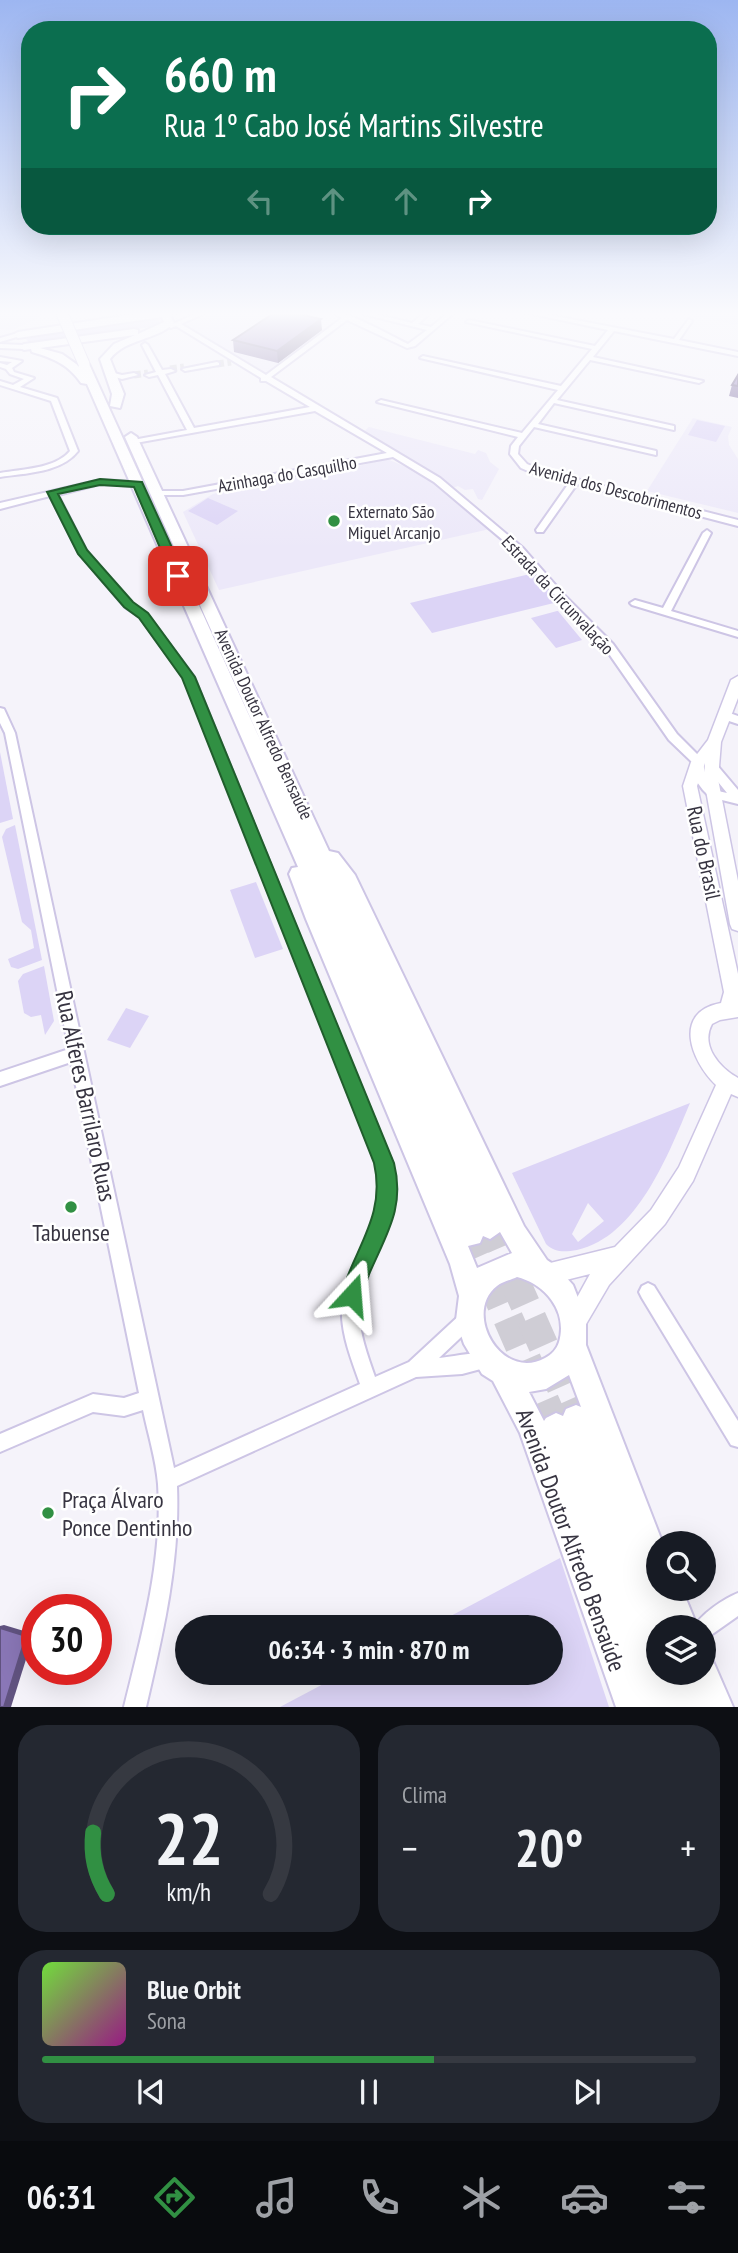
<!DOCTYPE html>
<html lang="pt">
<meta charset="utf-8">
<style>
body{margin:0;font-family:"PT Sans Narrow",sans-serif;background:#242831;color:#f1f3f6;height:100vh;display:flex;flex-direction:column;font-size:26px;white-space:nowrap}
*{box-sizing:border-box;margin:0}
p{font-size:23px;color:#9ea1a6}
.icon{flex:none;width:38px;height:38px;fill:none;stroke:currentColor;stroke-width:2;stroke-linecap:round;stroke-linejoin:round}
.map{position:relative;height:1707px;overflow:hidden}
.details{display:flex;flex-direction:column;gap:18px;padding:18px;background:#0d0f14;flex:1}
.details>*{flex:none}
.guide{position:absolute;left:21px;top:21px;width:696px;height:214px;border-radius:28px;box-shadow:0 7px 28px #0002;background:#0b6e4f;color:#fff;overflow:hidden}
.tools{position:absolute;left:646px;top:1531px;display:grid;gap:14px}
.tools a{display:grid;place-items:center;width:70px;height:70px;border-radius:50%;background:#171b24;box-shadow:0 7px 28px #0002;font-size:35px}
.speed{position:absolute;left:21px;top:1594px;display:flex;gap:14px;font-size:35px;font-weight:700;text-align:center}
.speed>*{display:grid;place-content:center;width:91px;height:91px;border-radius:50%;background:#171b24;box-shadow:0 7px 28px #0002;line-height:1}
.speed .limit{border:10px solid #d22;background:#fff;color:#111}
.pin{position:absolute;display:grid;place-items:center;width:60px;height:60px;color:#fff;margin:-30px;border-radius:14px;box-shadow:0 4px 10px #0006}
.me{position:absolute;width:77px;margin:-38px;rotate:19deg;stroke-linejoin:round;filter:drop-shadow(0 0 5px #0008)}
.turn{display:flex;align-items:center;gap:24px;height:147px;padding:0 28px;font-size:32px}
.turn .icon{width:91px;height:91px;stroke-width:2.5}
.turn b{display:block;font-size:49px;line-height:60px}
.lanes{display:flex;align-items:center;height:66px;padding:0 28px;background:#0003;justify-content:center;gap:35px;direction:ltr}
.lanes .off{opacity:.35}
.big{font-size:52px;font-weight:700;line-height:1.1}
.details .widget{flex:1;display:flex;flex-direction:column;justify-content:center;gap:10px;min-width:0;padding:0 24px;border-radius:28px;background:#242831}
.details .dial{align-items:center;gap:0}
.dial svg{height:182px;overflow:visible;fill:none;stroke:#363941;stroke-width:7;stroke-linecap:round;text-anchor:middle}
.dial text{fill:#f1f3f6;stroke:none}
.song{display:flex;align-items:center;gap:21px}
.cover{width:84px;height:84px;border-radius:10px;background:linear-gradient(135deg,hsl(100 70% 55%),hsl(310 70% 35%))}
.played{height:7px;border-radius:4px;background:linear-gradient(90deg,#319043 60%,#363941 60%)}
.keys{display:flex;justify-content:space-around;direction:ltr}
.heat{display:flex;justify-content:space-between;align-items:center;font-size:38px;direction:ltr}
.details .tiles{flex:1;display:grid;gap:18px;grid-template-columns:1fr 1fr}
.widget:last-child{grid-column:span 2}
.trip{position:absolute;left:175px;top:1615px;width:388px;height:70px;border-radius:35px;background:#171b24;box-shadow:0 7px 28px #0002;font-weight:700;line-height:70px;text-align:center}
.tab-bar{display:flex;height:112px;justify-content:space-around;align-items:center;background:#090b0e;color:#9ea1a6}
.tab-bar .icon{width:49px;height:49px}
.tab-bar .selected{color:#319043}
.tab-bar b{font-size:32px;color:#f1f3f6}
.map>svg:first-child{display:block}
.built{fill:#ece8f9}
.green{fill:#dcd4f6;fill-rule:evenodd}
.lines{fill:none;stroke-linecap:round;stroke-linejoin:round}
.minor-tunnel{stroke:#cfcdd5;stroke-width:7;stroke-dasharray:7 3.5;stroke-linecap:butt}
.highway-tunnel-far1{stroke:#cfcdd5;stroke-width:24;stroke-dasharray:24 11;stroke-linecap:butt}
.highway-tunnel{stroke:#cfcdd5;stroke-width:30;stroke-dasharray:30 15;stroke-linecap:butt}
.minor-casing{stroke:#cdc5e5;stroke-width:4}
.major-casing{stroke:#cdc5e5;stroke-width:3}
.highway-casing{stroke:#cdc5e5;stroke-width:4}
.minor{fill:#fff;fill-rule:evenodd}
.major{fill:#fff;fill-rule:evenodd}
.highway{fill:#fff;fill-rule:evenodd}
.highway-bridge-casing{stroke:#cdc5e5;stroke-width:13;stroke-linecap:butt}
.highway-bridge{stroke:#fff;stroke-width:11}
.wall{fill:#77669d}
.shaded-wall{fill:#615380}
.building{fill:#8a77b7;stroke:#615380;stroke-width:2}
.route{fill:#319043;stroke:#205e2c;stroke-width:2}
.poi-dot{fill:#319043;stroke:#fff;stroke-width:2.5}
.labels{text-anchor:middle;dominant-baseline:central;stroke-width:5;stroke-linejoin:round;paint-order:stroke}
.far-street-label{font-size:18px;fill:#373441;stroke:#fff}
.far-poi-label{font-size:18px;fill:#373441;stroke:#fff;text-anchor:start}
.street-label{font-size:21px;fill:#373441;stroke:#fff}
.near-street-label{font-size:24px;fill:#373441;stroke:#fff}
.near-poi-label{font-size:24px;fill:#373441;stroke:#fff}
</style>
<div class="map">
<svg width="738" height="1707" viewBox="0 0 738 1707">
<rect width="100%" height="100%" fill="#f5f3fa"/>
<g class="built">
<polygon points="0,311 43,311 40,317 13,330 0,329"/>
<polygon points="221,311 291,311 281,318 336,331 270,380 182,326"/>
<polygon points="666,311 738,311 738,325"/>
<polygon points="693,418 732,427 728,436 729,445 738,459 738,513 647,491"/>
<polygon points="369,427 475,454 478,450 486,453 490,462 499,469 482,500 478,499 473,489 465,490 458,486 452,488 400,456 402,453 388,449 388,446 361,434"/>
<polygon points="387,459 435,479 490,529 219,590 183,512 213,494 279,478 342,470"/>
</g>
<g class="green">
<polygon points="151,317 158,319 159,323 150,327 40,344 30,344 26,339 31,336"/>
<polygon points="697,420 725,426 716,442 688,435"/>
<polygon points="208,498 238,511 217,525 188,511"/>
<polygon points="534,573 558,602 432,633 410,603"/>
<polygon points="557,611 558,611 582,640 556,648 531,618"/>
<polygon points="0,752 13,819 0,823"/>
<polygon points="15,825 42,960 18,969 11,967 8,959 34,948 31,930 22,922 2,837 6,829"/>
<polygon points="256,882 283,949 255,958 230,890"/>
<polygon points="44,966 54,1021 45,1035 41,1015 31,1017 24,1013 18,981 23,974"/>
<polygon points="126,1008 149,1016 130,1048 107,1040"/>
<path d="M690,1103C669,1153 637,1237 577,1250C565,1252 555,1253 546,1244L512,1173ZM588,1203L604,1221L578,1242L572,1234Z"/>
<polygon points="560,1558 609,1707 280,1707 344,1673 551,1673 551,1628 430,1627"/>
</g>
<g class="lines">
<g class="minor-tunnel">
<polyline points="217,364 231,362"/>
<polyline points="170,369 184,367"/>
<polyline points="134,375 148,373"/>
</g>
<g class="highway-tunnel-far1">
<polyline points="490,1226 513,1279"/>
<polyline points="471,1234 491,1279"/>
</g>
<g class="highway-tunnel">
<polyline points="490,1277 556,1428"/>
<polyline points="513,1277 576,1419"/>
</g>
<g class="minor-casing">
<g id="minor">
<polygon points="167,311 183,311 164,315 161,313"/>
<path d="M202,311H210L181,324L266,375L342,318L330,311C348,311 389,335 408,344L427,330L363,314L366,311H373L371,313L412,323L427,311H433L418,324L431,327L450,311H456L415,346L407,348L347,320L271,377L440,478L523,548L566,597L613,644L677,734L702,759L706,777L718,791L727,793L706,767L712,763L716,764L738,790V804L710,797L703,790L694,778L693,763L669,740L605,648L560,601L517,552L434,482L393,457L183,495H154L153,493L157,491H183L387,453L315,411L130,444V440H133L187,430L158,375L149,377L145,375L156,372L142,345L145,343L148,345L162,370L171,369L175,371L165,374L194,428L310,407L266,381H261V378L176,326L171,328L168,326Z"/>
<polygon points="518,311 529,311 674,339 689,319 692,321 679,340 738,352 738,356 614,331 593,357 703,381 699,383 590,360 557,400 674,426 674,430 554,403 538,424 656,451 656,455 534,427 519,446 518,454 527,464 541,470 738,520 738,526 577,484 543,532 537,532 536,530 569,483 535,474 521,468 510,454 511,446 518,437 377,402 381,400 522,433 558,390 420,358 423,356 561,386 592,349 466,322 469,320 595,346 608,330"/>
<polygon points="18,333 21,335 20,336 0,342 0,338"/>
<polygon points="0,344 24,345 27,347 24,349 0,348"/>
<path d="M0,357L22,361L12,368L14,372L34,378L20,387L57,398L78,451C61,473 25,473 0,477V473C22,469 55,469 70,451L51,401L0,385V381L13,385L24,379L10,374L6,369L0,367V363L7,365L12,362L0,361Z"/>
<polygon points="217,362 219,363 219,365 185,371 182,369"/>
<polygon points="110,372 122,375 134,373 138,375 122,379 108,375 106,374"/>
<path d="M100,480L138,482L142,484L138,486L100,484L58,495L86,550L131,603L146,613L194,677L392,1163C394,1176 397,1188 395,1201C390,1235 365,1263 360,1298C356,1325 366,1351 375,1377L409,1362L463,1312L469,1309L475,1312L478,1318L475,1324L439,1358C452,1357 483,1350 492,1354L495,1360L492,1366L462,1374L416,1377L177,1486C180,1562 163,1634 146,1707H124C142,1634 163,1559 158,1484C156,1459 148,1434 143,1410L124,1416L93,1412L0,1452V1434L93,1394L124,1398L139,1393L71,1062L0,1086V1072L69,1049L5,733L0,723V708L4,709L15,733L174,1468L360,1384C351,1358 340,1332 342,1304C346,1266 373,1237 379,1201C381,1188 379,1176 376,1163L184,678L140,617L125,607L79,553L50,496L0,509V503Z"/>
<polygon points="707,530 711,533 671,611 738,631 738,637 632,605 630,603 635,600 663,608 703,533"/>
<polygon points="724,711 738,716 738,724 720,718 719,715 720,712"/>
<polygon points="648,1283 654,1286 738,1421 738,1447 731,1445 642,1298 639,1292 642,1286"/>
<path d="M738,1593V1616L711,1635L704,1638V1628H694C699,1615 725,1598 738,1593Z"/>
</g>
</g>
<g class="major-casing">
<path id="major" d="M738,676V698L721,742L718,779L738,881V931L732,929L730,924L704,779L705,763L697,786L738,974V1017L720,1020L712,1024C700,1046 720,1068 738,1078V1097L731,1094L693,1181L665,1224L609,1285L582,1331L574,1334L566,1331L563,1323L590,1274L546,1285L538,1282L535,1274L538,1266L615,1247L651,1210L679,1167L716,1085C691,1061 672,1012 721,1003L724,992L683,786L691,762L708,740L731,680Z"/>
</g>
<g class="highway-casing">
<path id="highway" d="M154,311H168L174,323C156,341 126,338 110,359L124,394L120,408L110,406L112,394L100,359L114,344L135,335L40,348L62,354L79,366L80,362L84,361L89,364L262,744L125,437L131,433L137,437L329,851L338,853L355,875L524,1226L547,1260L556,1266L573,1285L586,1318V1345L663,1544H658V1589H682L698,1628H658V1647L652,1645L658,1659V1673H704V1657L713,1661L733,1707H616L520,1433L493,1381L482,1374L464,1344L456,1320L459,1296L450,1264L306,919L289,874L292,868L298,867L87,384L81,383C69,365 53,358 32,352L31,349L24,350L19,347L24,344L134,329L138,330V334L164,322L162,317L18,338L13,335L18,332ZM500,1232L512,1253L477,1268L468,1246L480,1243L483,1236L490,1239ZM517,1277C545,1284 568,1311 559,1342C557,1349 551,1355 545,1358C502,1382 462,1313 497,1286C502,1282 511,1280 517,1277ZM569,1375L581,1407L576,1405L566,1409L563,1416L556,1413L546,1418L544,1421L529,1392L546,1389Z"/>
</g>
<use href="#minor" class="minor"/>
<use href="#major" class="major"/>
<use href="#highway" class="highway"/>
<g class="highway-bridge-casing">
<polyline id="highway-bridge" points="61,311 84,364"/>
</g>
<use href="#highway-bridge" class="highway-bridge"/>
</g>
<g class="wall">
<polygon points="322,330 278,363 234,352 233,340"/>
<polygon points="738,375 738,398 729,396 732,385"/>
</g>
<g class="shaded-wall">
<polygon points="321,319 322,330 278,363 277,351"/>
<polygon points="4,1625 34,1634 11,1707 4,1707 0,1628 0,1626"/>
</g>
<g class="building">
<polygon points="277,311 285,311 321,319 277,351 233,340"/>
<polygon points="738,375 738,386 732,385"/>
<polygon points="0,1628 26,1636 4,1707 0,1707"/>
</g>
<linearGradient id="sky" x2="0" y2="1"><stop stop-color="#9db6f1"/><stop offset="0.57" stop-color="#fafafd"/><stop offset="1" stop-color="#fafafd" stop-opacity="0"/></linearGradient>
<rect width="738" height="550" fill="url(#sky)"/>
<path class="route" d="M100,479L142,482L185,576L183,579L172,576L134,487L100,485L58,494L87,550L133,602L148,613L195,677L394,1163C405,1207 387,1233 370,1272C366,1282 364,1293 360,1303L352,1306L344,1303L341,1295C355,1247 386,1216 374,1163L182,678L139,618L124,607L78,554L47,492Z"/>
<g class="poi-dot">
<circle cx="334" cy="521" r="7"/>
<circle cx="71" cy="1207" r="7"/>
<circle cx="48" cy="1513" r="7"/>
</g>
<g class="labels">
<g class="far-street-label">
<text transform="translate(287 474) rotate(-10)">Azinhaga do Casquilho</text>
<text transform="translate(616 490) rotate(15)">Avenida dos Descobrimentos</text>
<text transform="translate(558 595) rotate(47)">Estrada da Circunvalação</text>
<text transform="translate(264 724) rotate(65)">Avenida Doutor Alfredo Bensaúde</text>
</g>
<g class="far-poi-label">
<text x="348" y="511">Externato São<tspan x="348" dy="21">Miguel Arcanjo</tspan></text>
</g>
<g class="street-label">
<text transform="translate(704 853) rotate(78)">Rua do Brasil</text>
</g>
<g class="near-street-label">
<text transform="translate(86 1096) rotate(78)">Rua Alferes Barrilaro Ruas</text>
<text transform="translate(571 1540) rotate(70)">Avenida Doutor Alfredo Bensaúde</text>
</g>
<g class="near-poi-label">
<text x="71" y="1232">Tabuense</text>
<text x="62" y="1499" text-anchor="start">Praça Álvaro<tspan x="62" dy="28">Ponce Dentinho</tspan></text>
</g>
</g>
</svg>
<div class="tools">
<a><svg class="icon" aria-label="search" viewBox="0 0 24 24"><circle cx="10" cy="10" r="6"/><path d="M15 15l6 6"/></svg></a>
<a><svg class="icon" aria-label="layers" viewBox="0 0 24 24"><path d="M12 4l9 5-9 5-9-5zM3 14l9 5 9-5"/></svg></a>
</div>
<div class="speed"><div class="limit">30</div></div>
<div class="pin" style="left:178px;top:576px;background:#d93025"><svg class="icon" aria-label="arrive" viewBox="0 0 24 24"><path d="M6 21V4h12l-3 4 3 4H6"/></svg></div>
<svg class="me" style="left:352px;top:1295px" viewBox="-20 -20 40 40"><path d="M0-17L14 15 0 8-14 15z" fill="#319043" stroke="#fff" stroke-width="4"/></svg>
<div class="trip">06:34 · 3 min · 870 m</div>
<div class="guide">
<div class="turn"><svg class="icon" aria-label="right" viewBox="0 0 24 24"><path d="M7 20v-9h11M14 6l5 5-5 5"/></svg><div><b>660 m</b>Rua 1º Cabo José Martins Silvestre</div></div>
<div class="lanes"><svg class="icon off" aria-label="left" viewBox="0 0 24 24"><path d="M17 20v-9H6M10 6l-5 5 5 5"/></svg><svg class="icon off" aria-label="ahead" viewBox="0 0 24 24"><path d="M12 20V5M6 11l6-6 6 6"/></svg><svg class="icon off" aria-label="ahead" viewBox="0 0 24 24"><path d="M12 20V5M6 11l6-6 6 6"/></svg><svg class="icon" aria-label="right" viewBox="0 0 24 24"><path d="M7 20v-9h11M14 6l5 5-5 5"/></svg></div>
</div>
</div>
<section class="details">
<div class="tiles">
<div class="widget dial"><svg viewBox="0 0 100 80">
<path d="M14 69A42 42 0 1 1 86 69"/>
<path d="M14 69A42 42 0 0 1 8 42" stroke="#319043"/>
<text x="50" y="56" font-size="32" font-weight="700">22</text>
<text x="50" y="72" font-size="11">km/h</text>
</svg></div>
<div class="widget"><p>Clima</p>
<div class="heat"><a>−</a><b class="big">20°</b><a>+</a></div>
</div>
<div class="widget">
<div class="song"><i class="cover"></i><div><b>Blue Orbit</b><p>Sona</p></div></div>
<div class="played"></div>
<div class="keys"><svg class="icon" aria-label="previous" viewBox="0 0 24 24"><path d="M18 5L8 12l10 7zM5 5v14"/></svg><svg class="icon" aria-label="pause" viewBox="0 0 24 24"><path d="M8 5v14M16 5v14"/></svg><svg class="icon" aria-label="next" viewBox="0 0 24 24"><path d="M6 5l10 7-10 7zM19 5v14"/></svg></div>
</div>
</div>
</section>
<nav class="tab-bar">
<b>06:31</b>
<svg class="icon selected" aria-label="directions" viewBox="0 0 24 24"><path d="M12 3l9 9-9 9-9-9zM9 14v-3h6M13 9l2 2-2 2"/></svg>
<svg class="icon" aria-label="music" viewBox="0 0 24 24"><path d="M9 18V5l10-2v13"/><circle cx="6" cy="18" r="3"/><circle cx="16" cy="16" r="3"/></svg>
<svg class="icon" aria-label="phone" viewBox="0 0 24 24"><path d="M5 4h4l2 5-3 2q2 4 5 5l2-3 5 2v4C11 20 4 13 5 4z"/></svg>
<svg class="icon" aria-label="climate" viewBox="0 0 24 24"><path d="M12 3v18M4 7l16 10M4 17L20 7"/></svg>
<svg class="icon" aria-label="car" viewBox="0 0 24 24"><path d="M5 17H2v-5l4-1 3-4h7l3 4 3 1v5h-3M9 17h6M6 11h13"/><circle cx="7" cy="17" r="2"/><circle cx="17" cy="17" r="2"/></svg>
<svg class="icon" aria-label="filters" viewBox="0 0 24 24"><path d="M4 7h16M4 17h16"/><circle cx="9" cy="7" r="2"/><circle cx="15" cy="17" r="2"/></svg>
</nav>
